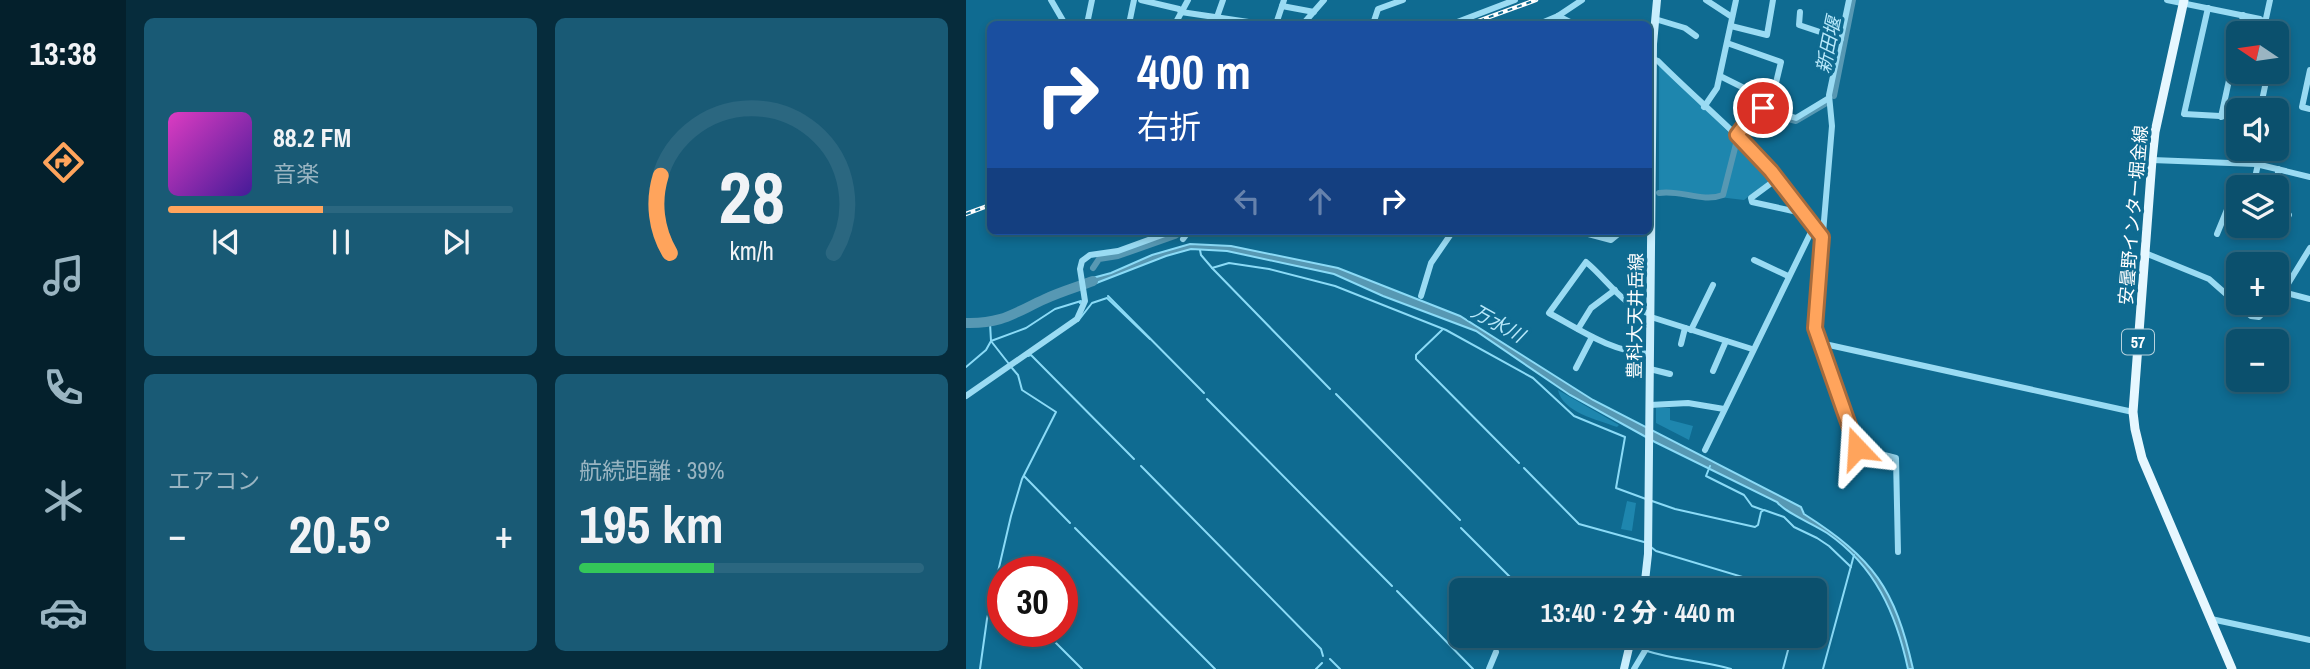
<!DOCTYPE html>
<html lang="ja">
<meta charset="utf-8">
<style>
body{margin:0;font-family:"Archivo Narrow","Noto Sans JP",sans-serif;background:#195a75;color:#f1f3f6;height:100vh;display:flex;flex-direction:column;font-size:26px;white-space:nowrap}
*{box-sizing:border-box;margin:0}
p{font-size:23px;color:#9ab5c2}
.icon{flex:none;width:38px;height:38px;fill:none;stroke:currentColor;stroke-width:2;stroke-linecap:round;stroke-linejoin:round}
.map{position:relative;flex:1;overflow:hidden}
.drawer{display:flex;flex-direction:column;gap:18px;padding:18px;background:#062c3c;width:840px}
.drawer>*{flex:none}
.guide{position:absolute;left:21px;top:21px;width:665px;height:214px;border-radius:10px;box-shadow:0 4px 10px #0003,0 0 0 2px #2b6780;background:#1a4fa0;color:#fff;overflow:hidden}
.needle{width:46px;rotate:283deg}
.controls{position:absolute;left:1260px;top:21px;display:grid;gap:14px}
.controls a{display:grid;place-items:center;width:63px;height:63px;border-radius:10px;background:#0b506d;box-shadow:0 4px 10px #0003,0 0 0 2px #2b6780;font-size:35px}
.speed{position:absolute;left:21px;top:556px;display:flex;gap:14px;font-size:35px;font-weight:700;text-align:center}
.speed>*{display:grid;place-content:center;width:91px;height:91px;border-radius:50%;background:#0b506d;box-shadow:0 4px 10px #0003,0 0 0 2px #2b6780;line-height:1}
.speed .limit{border:10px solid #d22;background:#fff;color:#111}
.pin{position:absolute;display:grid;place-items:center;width:60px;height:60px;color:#fff;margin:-30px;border:4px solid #fff;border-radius:50%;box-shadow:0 2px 7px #0007}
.me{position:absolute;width:77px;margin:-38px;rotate:340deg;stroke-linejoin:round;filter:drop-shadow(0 0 5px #0008)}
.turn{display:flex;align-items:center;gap:24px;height:147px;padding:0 35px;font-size:32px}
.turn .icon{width:91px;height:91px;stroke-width:2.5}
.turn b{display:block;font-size:49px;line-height:60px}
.lanes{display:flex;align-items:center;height:66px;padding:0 35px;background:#0003;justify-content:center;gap:35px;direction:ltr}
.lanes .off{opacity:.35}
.big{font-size:52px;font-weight:800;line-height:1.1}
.drawer .widget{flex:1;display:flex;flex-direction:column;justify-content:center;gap:10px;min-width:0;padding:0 24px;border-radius:10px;background:#195a75}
.drawer .dial{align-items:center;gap:0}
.dial svg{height:182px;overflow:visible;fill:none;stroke:#2b6780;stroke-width:7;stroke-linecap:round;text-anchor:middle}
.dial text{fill:#f1f3f6;stroke:none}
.song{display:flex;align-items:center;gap:21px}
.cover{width:84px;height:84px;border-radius:10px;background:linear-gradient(135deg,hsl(310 70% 55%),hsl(260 70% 35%))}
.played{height:7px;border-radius:4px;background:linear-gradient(90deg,#ffa45c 45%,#2b6780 45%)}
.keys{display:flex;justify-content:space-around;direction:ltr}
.heat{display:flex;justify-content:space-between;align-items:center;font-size:38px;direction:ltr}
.charge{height:10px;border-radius:5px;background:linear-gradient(90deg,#34c759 39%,#2b6780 0)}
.drawer .tiles{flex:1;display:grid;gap:18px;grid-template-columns:repeat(2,1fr)}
.trip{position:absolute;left:483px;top:578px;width:378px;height:70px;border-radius:10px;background:#0b506d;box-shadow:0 4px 10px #0003,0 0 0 2px #2b6780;font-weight:800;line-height:70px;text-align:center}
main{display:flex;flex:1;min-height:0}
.dock{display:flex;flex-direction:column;width:126px;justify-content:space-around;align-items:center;background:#04202c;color:#9ab5c2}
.dock .icon{width:49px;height:49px}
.dock .selected{color:#ffa45c}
.dock b{font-size:32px;color:#f1f3f6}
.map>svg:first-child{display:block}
.green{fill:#1e86ae}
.water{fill:#5798b3;stroke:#8bdbf7;stroke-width:2}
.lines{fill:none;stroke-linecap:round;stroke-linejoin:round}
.stream{stroke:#8bdbf7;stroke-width:2}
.canal{stroke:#5798b3;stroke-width:6}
.river{stroke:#5798b3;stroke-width:10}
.street{stroke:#9adbf3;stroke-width:6}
.secondary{stroke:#c9eefd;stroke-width:8}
.primary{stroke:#e6f7ff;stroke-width:9}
.rail-casing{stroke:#fff;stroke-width:4.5}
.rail{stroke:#0f6b91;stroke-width:2;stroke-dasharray:5;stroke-linecap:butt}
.route-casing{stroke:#a66b3c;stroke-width:18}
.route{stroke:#ffa45c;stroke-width:12}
.labels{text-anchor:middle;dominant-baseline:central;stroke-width:7;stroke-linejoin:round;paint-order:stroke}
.shield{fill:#0f6b91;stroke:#b7d3de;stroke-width:2}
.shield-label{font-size:16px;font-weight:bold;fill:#fff}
.street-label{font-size:18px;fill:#fff;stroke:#0f6b91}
.water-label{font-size:19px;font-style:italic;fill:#b8e9fb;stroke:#0f6b91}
</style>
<main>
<nav class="dock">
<b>13:38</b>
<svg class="icon selected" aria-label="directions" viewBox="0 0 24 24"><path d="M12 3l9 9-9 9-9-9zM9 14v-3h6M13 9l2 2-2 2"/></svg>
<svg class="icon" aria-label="music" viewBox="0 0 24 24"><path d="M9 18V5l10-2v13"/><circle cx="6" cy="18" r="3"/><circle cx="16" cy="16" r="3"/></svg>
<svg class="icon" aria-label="phone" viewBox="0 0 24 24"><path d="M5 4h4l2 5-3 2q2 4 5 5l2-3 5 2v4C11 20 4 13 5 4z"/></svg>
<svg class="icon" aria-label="climate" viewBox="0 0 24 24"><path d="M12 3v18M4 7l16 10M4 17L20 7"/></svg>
<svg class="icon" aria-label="car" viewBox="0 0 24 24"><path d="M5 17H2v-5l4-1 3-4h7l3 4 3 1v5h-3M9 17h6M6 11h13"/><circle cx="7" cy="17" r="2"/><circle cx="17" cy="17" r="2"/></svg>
</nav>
<section class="drawer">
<div class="tiles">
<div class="widget">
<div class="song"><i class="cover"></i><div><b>88.2 FM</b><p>音楽</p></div></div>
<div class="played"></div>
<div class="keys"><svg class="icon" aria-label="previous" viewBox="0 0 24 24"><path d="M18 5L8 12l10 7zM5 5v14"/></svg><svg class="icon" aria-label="pause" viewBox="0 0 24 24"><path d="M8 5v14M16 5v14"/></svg><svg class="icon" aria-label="next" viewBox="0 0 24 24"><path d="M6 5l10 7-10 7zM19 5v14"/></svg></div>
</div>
<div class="widget dial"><svg viewBox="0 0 100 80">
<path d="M14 69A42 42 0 1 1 86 69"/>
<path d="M14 69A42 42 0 0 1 10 35" stroke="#ffa45c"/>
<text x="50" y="56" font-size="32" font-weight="700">28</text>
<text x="50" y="72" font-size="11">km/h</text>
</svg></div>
<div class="widget"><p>エアコン</p>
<div class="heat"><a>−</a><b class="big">20.5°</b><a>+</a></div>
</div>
<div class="widget"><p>航続距離 · 39%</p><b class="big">195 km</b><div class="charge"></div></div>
</div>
</section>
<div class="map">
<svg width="1344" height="669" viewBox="0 0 1344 669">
<rect width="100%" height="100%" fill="#0f6b91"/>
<g class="green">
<polygon points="693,64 808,177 778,200 693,190"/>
<path d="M592,390L653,425L651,427C632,420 596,412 592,390Z"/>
<polygon points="690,408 704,408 704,420 727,426 723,440 690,423"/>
<polygon points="661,501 670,503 666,531 655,529"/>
</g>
<path class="water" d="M224,244L265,246L372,268L494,316L627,400L835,507L838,514C907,558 929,588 947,669H942C930,613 909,566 861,533C846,523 821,514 811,502L689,442L604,395L510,331L417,296L368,274L261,251L225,249L200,256L120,287L119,280L145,273L186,255Z"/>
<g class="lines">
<g class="stream">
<polyline points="234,250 235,255 247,269 364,389"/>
<polyline points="246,268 263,263 303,269 369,286 480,330 567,378 608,416 659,437 650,488 680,499"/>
<polyline points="142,296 238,393"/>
<polyline points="112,321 126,303 141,298 184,339"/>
<polyline points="24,323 25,341 43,364"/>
<polyline points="476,330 450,355 450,359 553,463"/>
<polyline points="62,356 65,355 168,459"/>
<polyline points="0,367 20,350 25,341 60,328 89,309 115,301 114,303"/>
<polyline points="370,394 494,520"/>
<polyline points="241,399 426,586"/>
<polyline points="175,466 355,649 357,656"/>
<polyline points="744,466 740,476 778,495 786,506 797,510"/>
<polyline points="558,468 613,524 678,542"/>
<polyline points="58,476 104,523"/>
<polyline points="686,501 709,509 789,527 792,525 795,512 798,510 818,517 828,527 851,538 863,546 885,567"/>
<polyline points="109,528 249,669"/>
<polyline points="495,528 553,586 565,590"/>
<polyline points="685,547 690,551 820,590"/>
<polyline points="28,588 37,591"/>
<polyline points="431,591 507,669"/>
<polyline points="79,632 116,669"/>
<polyline points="668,641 672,648 676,649"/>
<path d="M681,651C709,660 737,661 765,669"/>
<polyline points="364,659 374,669"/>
<polyline points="14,669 21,619 45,516 56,479 90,412 56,390 52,375 46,368"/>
<polyline points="350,669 356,663"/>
<polyline points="817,669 826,635"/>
<polyline points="857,669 888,555"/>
</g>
<g class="canal">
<polyline points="868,96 887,0"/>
<polyline points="785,121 795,112 830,121 859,104"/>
<path d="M693,193C714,189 736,203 757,195L771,140"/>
<polyline points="127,268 133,259 152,256 209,236 217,231"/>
</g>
<path class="river" d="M0,323C36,324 48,313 79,299C94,292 111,287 127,281"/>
<g class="street">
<polyline points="85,0 99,24"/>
<polyline points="175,0 213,9 215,12 296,24"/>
<polyline points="740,0 766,17"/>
<polyline points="883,0 863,95 866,126 849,328 891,448 930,458 932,552"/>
<polyline points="1201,0 1294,19 1299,23 1304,0"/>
<polyline points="316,6 348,12"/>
<polyline points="1242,8 1218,114 1272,117"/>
<polyline points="834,12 833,25 875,39"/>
<polyline points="592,16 608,24"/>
<polyline points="251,17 257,0"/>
<polyline points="689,19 719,28 730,36"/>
<polyline points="1299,23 1306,33"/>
<polyline points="121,24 126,0"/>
<polyline points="163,24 168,0"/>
<polyline points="209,24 222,0"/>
<polyline points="310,24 318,0"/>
<polyline points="337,24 358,0"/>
<polyline points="407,24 412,9 437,0"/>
<polyline points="486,24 549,0"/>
<polyline points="573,24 592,16 616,0"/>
<polyline points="765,26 801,35 807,0"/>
<polyline points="1274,33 1277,15"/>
<path d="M682,57L692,61C729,98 769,131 804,169C823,191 837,216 856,238"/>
<polyline points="1344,70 1336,107 1344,109"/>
<polyline points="754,76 786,92 808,91 815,62 761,43"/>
<polyline points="738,107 751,88 770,0"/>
<polyline points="1294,110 1302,72"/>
<polyline points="1255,117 1272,39"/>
<polyline points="771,135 789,111 793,109 797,108 830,118 863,98"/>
<polyline points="1186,160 1290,164 1344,177"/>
<polyline points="1312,169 1311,212 1323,215"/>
<polyline points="812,178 785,198 786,202 836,213"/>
<polyline points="1287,187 1292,164"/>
<polyline points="611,231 645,240 656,231"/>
<polyline points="1251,234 1265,200 1272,201"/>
<polyline points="1275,235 1279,226"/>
<polyline points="217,239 223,231"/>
<polyline points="1179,253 1243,279 1285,316 1293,317 1307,303"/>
<polyline points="788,260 822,276"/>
<polyline points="1317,292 1344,248"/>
<polyline points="455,296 465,263 487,231"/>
<polyline points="1311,299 1317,292 1344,299"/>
<polyline points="685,317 786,349"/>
<polyline points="612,329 625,308 649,290"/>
<polyline points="725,330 747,285"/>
<polyline points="854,343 1167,412"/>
<polyline points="715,344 719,328"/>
<path d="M684,354C646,352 616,331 583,313L620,262C641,279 657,307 685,314"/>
<polyline points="610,368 626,337"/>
<polyline points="684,369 704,374"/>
<polyline points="747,371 760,341"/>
<polyline points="0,396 111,319 119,301 114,269 116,261 124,255 152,251 207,231"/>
<polyline points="684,405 722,403 758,409"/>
<polyline points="739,450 847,228"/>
<polyline points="1245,619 1344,640"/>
<polyline points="523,669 530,652"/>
<polyline points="668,669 680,649"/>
</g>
<g class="secondary">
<polyline points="678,590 682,554 687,44 691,0"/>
<polyline points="658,669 666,635"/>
</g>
<polyline class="primary" points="1218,0 1189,132 1186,160 1167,412 1169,429 1176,458 1266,669"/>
<g class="rail-casing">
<g id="rail">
<polyline points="504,24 570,0"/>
<polyline points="0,214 24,205"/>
</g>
</g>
<use href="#rail" class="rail"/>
</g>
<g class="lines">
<g class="route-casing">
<polyline id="route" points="797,108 789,111 771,135 805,171 856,237 849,328 891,448"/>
</g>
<use href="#route" class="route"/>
</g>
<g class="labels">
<rect class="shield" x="1156" y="329.5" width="32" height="25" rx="5"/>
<g class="shield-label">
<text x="1172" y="342">57</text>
</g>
<g class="street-label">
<text transform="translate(1167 215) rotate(-85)">安曇野インター堀金線</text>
<text transform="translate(669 316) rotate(-89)">豊科大天井岳線</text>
</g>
<g class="water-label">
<text transform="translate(862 45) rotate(-78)">新田堰</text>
<text transform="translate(532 323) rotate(29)">万水川</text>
</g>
</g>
</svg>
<div class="controls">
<a><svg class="needle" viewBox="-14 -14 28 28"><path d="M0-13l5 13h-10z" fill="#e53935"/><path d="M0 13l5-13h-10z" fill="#9ab5c2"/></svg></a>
<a><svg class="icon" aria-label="sound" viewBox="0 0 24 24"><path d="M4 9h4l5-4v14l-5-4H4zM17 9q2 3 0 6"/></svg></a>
<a><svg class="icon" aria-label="layers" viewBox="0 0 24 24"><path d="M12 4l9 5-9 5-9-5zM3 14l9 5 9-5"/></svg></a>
<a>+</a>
<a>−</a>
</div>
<div class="speed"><div class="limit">30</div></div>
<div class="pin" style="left:797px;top:108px;background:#d93025"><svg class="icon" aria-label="arrive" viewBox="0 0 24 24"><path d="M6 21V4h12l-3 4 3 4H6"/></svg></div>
<svg class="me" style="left:891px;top:448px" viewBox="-20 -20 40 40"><path d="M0-17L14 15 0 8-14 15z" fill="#ffa45c" stroke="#fff" stroke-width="4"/></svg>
<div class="trip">13:40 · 2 分 · 440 m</div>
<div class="guide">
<div class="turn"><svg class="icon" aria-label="right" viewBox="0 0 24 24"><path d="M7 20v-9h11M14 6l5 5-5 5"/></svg><div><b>400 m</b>右折</div></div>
<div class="lanes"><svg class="icon off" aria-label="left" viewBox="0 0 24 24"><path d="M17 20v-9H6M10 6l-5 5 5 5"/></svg><svg class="icon off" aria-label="ahead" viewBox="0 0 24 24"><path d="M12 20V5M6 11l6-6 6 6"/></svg><svg class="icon" aria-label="right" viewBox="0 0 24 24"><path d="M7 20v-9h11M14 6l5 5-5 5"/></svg></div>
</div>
</div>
</main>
